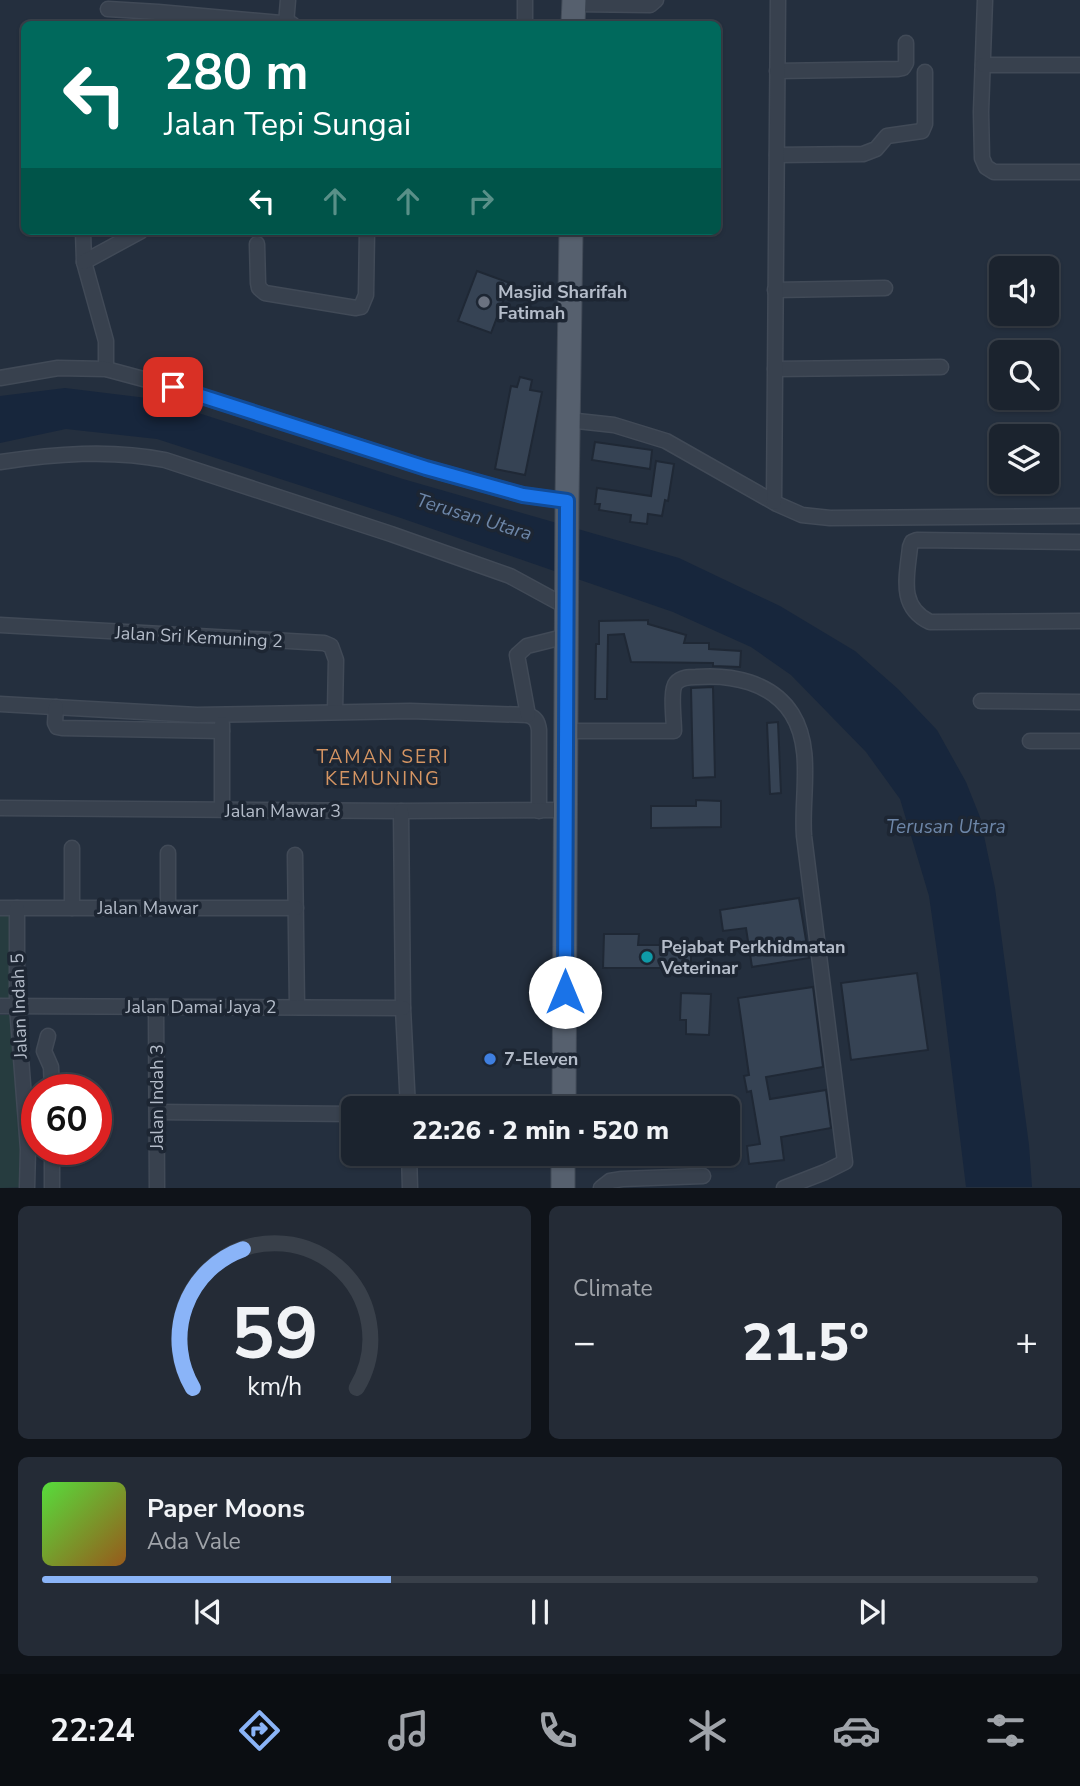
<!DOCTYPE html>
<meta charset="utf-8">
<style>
body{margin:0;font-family:"Nunito Sans",sans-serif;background:#242b36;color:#f1f3f6;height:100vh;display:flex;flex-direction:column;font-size:26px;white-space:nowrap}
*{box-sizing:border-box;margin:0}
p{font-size:23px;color:#a0a4aa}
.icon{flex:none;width:38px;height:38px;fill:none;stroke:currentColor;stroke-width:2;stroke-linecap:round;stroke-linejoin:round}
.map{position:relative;height:1188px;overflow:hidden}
.details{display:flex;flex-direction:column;gap:18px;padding:18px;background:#0f1319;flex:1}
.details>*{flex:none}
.guide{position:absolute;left:21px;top:21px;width:700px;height:214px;border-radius:10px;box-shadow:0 2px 5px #0004,0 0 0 2px #39404a;background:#00695c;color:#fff;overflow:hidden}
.controls{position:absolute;left:989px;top:256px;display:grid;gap:14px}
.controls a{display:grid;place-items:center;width:70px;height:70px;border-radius:10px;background:#1b232e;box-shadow:0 2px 5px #0004,0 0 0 2px #39404a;font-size:35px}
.speed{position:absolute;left:21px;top:1074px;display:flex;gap:14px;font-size:35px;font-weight:700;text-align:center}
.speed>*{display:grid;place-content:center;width:91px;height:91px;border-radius:50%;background:#1b232e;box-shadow:0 2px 5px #0004,0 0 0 2px #39404a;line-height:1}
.speed .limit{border:10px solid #d22;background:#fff;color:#111}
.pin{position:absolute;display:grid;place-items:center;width:60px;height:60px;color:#fff;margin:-30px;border-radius:14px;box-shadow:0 4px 10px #0006}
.me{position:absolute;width:77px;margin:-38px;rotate:0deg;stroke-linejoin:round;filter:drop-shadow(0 0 5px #0008)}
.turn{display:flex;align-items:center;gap:24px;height:147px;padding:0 28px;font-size:32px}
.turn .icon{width:91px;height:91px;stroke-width:2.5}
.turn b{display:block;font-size:49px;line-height:60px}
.lanes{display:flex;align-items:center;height:66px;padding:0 28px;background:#0003;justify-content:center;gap:35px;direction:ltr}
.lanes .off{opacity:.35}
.big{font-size:52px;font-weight:800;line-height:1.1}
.details .widget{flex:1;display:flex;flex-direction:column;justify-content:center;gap:10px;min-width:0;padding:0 24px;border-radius:10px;background:#242b36}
.details .dial{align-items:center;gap:0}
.dial svg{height:182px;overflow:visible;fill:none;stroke:#39404a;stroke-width:7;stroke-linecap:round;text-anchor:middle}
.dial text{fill:#f1f3f6;stroke:none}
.song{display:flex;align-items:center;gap:21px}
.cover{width:84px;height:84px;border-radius:10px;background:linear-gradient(135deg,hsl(110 70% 55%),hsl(30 70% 35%))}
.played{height:7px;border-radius:4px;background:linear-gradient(90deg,#8ab4f8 35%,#39404a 35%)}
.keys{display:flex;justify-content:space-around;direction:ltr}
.heat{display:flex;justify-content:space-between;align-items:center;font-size:38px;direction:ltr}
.details .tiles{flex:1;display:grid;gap:18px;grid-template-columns:1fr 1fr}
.widget:last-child{grid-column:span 2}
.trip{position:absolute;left:341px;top:1096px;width:399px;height:70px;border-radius:10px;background:#1b232e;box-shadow:0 2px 5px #0004,0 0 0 2px #39404a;font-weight:800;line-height:70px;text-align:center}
.tabs{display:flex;height:112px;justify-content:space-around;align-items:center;background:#0b0e12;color:#a0a4aa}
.tabs .icon{width:49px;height:49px}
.tabs .on{color:#8ab4f8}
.tabs b{font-size:32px;color:#f1f3f6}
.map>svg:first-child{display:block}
.green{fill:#263c3f}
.water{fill:#17263c}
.building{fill:#364354;stroke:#1f2835;stroke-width:2}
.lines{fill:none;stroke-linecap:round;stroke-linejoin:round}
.street-casing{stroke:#414a57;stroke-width:17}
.primary-casing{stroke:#414a57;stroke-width:25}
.street{stroke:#38414e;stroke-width:14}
.primary{stroke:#56606e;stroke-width:23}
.route-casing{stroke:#114b97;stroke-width:18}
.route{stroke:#1a73e8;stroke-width:12}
.worship-dot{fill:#6b7280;stroke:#1d2633;stroke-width:2.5}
.culture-dot{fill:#0f9aa8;stroke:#1d2633;stroke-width:2.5}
.shop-dot{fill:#3f7fe0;stroke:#1d2633;stroke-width:2.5}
.labels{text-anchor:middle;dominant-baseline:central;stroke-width:7;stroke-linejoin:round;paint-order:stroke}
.poi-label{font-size:18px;font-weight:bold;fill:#b4bcc9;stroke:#1d2633;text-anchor:start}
.street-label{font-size:18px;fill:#b4bcc9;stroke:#1d2633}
.water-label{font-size:19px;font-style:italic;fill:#6d86a8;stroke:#1d2633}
.neighbourhood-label{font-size:19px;letter-spacing:2px;fill:#d59563;stroke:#1d2633}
</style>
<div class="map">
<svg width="1080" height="1188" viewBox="0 0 1080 1188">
<rect width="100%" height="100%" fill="#242f3e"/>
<g class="green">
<polygon points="0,914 14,915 13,998 0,998"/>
<polygon points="0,1015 11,1015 27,1187 0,1188"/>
</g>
<polygon class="water" points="65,388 155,399 403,479 679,558 780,606 855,651 898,689 937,730 966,782 980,817 995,888 1029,1145 1032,1187 966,1187 939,966 929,896 900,799 866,752 791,675 751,647 673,612 398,517 157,439 66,429 0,443 0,396"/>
<g class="building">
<polygon points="477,271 510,283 491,333 458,321"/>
<polygon points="520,377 532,380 530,390 542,392 525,475 495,469 511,386 517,387"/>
<polygon points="595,442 652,450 650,469 592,460"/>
<polygon points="656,461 674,464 668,501 665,500 662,516 648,514 647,524 630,522 631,515 599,510 600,504 595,504 597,488 651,496"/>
<polygon points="648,620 648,624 686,635 684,643 709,643 709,649 741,651 740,667 713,666 713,663 631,662 624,634 608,635 607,699 595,699 596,644 599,644 599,621"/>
<polygon points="713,687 715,777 693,778 691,688"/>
<polygon points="778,722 781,793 770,794 767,723"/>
<polygon points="696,800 721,801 721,827 651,828 651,806 696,806"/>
<polygon points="799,898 809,958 752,967 746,928 723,931 720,910"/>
<polygon points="604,934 639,934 638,945 691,945 691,968 603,968"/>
<polygon points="917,973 928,1050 851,1060 841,983"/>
<polygon points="813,987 823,1067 766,1077 770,1099 826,1090 831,1128 781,1137 784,1160 749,1164 747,1146 760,1144 751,1091 747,1092 744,1076 749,1075 738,998"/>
<polygon points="681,993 711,994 709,1035 686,1034 686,1020 680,1020"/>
</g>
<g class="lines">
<g class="street-casing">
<g id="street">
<polyline points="985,0 981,112 982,158 986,167 994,172 1080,172"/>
<polyline points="574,4 650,5 656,0"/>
<polyline points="108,9 158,12 292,24"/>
<polyline points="286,24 288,0"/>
<polyline points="525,24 525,0"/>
<polyline points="983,65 1080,65"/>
<polyline points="777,71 898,69 903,68 906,63 906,43"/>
<polyline points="777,155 863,154 876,149 887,136 922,131 925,124 925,72"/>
<polyline points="83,231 84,262 106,341 106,369"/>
<polyline points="257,244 258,283 259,288 265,293 356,308 361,307 366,295 367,231"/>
<polyline points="84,262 141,231"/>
<polyline points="775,290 885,288"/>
<polyline points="775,369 941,367"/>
<polyline points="0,378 58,368 106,369 173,387 426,468 523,495 567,501"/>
<polyline points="568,420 614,425 666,441 777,504 802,515 830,518 1080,516"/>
<path d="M0,462C54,454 110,449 165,460L391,534L510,576L567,607"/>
<polyline points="774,502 778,0"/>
<path d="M1080,542L917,540L912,542L910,547C907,576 898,607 930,622L1080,621"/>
<polyline points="0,625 324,643 331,646 336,660 335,711"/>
<polyline points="981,701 1080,702"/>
<path d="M0,704L197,715L410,711L528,715C536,718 538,722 539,730V811"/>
<polyline points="56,707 55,723 57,727 62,728 222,731"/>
<polyline points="528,715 517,655 527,646 567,636"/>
<path d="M566,731H674C674,720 670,690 676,683C681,677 689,677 696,677C731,674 772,682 792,714C814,749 801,797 804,836L845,1162L825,1172L784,1188"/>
<polyline points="1030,741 1080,741"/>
<polyline points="0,808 401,811 566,810"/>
<polyline points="222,810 222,724"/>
<polyline points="401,811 403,1008 408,1108"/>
<polyline points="72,848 72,908"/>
<polyline points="168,853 168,908"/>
<polyline points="295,855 297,1007"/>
<polyline points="0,908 296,908"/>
<polyline points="17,908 17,1006 28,1149 27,1188"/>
<polyline points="0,1006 403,1008"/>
<polyline points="156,1007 157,1188"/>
<polyline points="48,1036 44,1051 51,1067 52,1090"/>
<polyline points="157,1112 354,1114"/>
<polyline points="52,1150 52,1188"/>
<polyline points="409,1153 410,1188"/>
<polyline points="601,1188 610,1181 622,1179 703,1176"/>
</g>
</g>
<g class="primary-casing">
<g id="primary">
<polyline points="573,24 574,0"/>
<polyline points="564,1108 567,501 571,231"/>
<polyline points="563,1188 563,1153"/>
</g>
</g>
<use href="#street" class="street"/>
<use href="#primary" class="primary"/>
</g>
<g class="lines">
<g class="route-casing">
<polyline id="route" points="173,387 426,468 523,495 567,501 565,992"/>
</g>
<use href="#route" class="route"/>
</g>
<circle class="worship-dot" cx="484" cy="302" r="7"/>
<circle class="culture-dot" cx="647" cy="957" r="7"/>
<circle class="shop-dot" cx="490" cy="1059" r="7"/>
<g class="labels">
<g class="poi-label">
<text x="498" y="292">Masjid Sharifah<tspan x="498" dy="21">Fatimah</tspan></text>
<text x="661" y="947">Pejabat Perkhidmatan<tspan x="661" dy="21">Veterinar</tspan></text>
<text x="504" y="1059">7-Eleven</text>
</g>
<g class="street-label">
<text transform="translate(199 637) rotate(3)">Jalan Sri Kemuning 2</text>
<text x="283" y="811">Jalan Mawar 3</text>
<text x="148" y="908">Jalan Mawar</text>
<text transform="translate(19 1006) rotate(-92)">Jalan Indah 5</text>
<text x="201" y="1007">Jalan Damai Jaya 2</text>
<text transform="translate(157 1097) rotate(-90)">Jalan Indah 3</text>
</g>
<g class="water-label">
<text transform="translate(474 517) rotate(17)">Terusan Utara</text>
<text x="946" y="827">Terusan Utara</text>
</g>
<g class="neighbourhood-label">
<text x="383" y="757">TAMAN SERI<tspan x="383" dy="22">KEMUNING</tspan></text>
</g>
</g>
</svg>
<div class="controls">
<a><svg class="icon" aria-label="sound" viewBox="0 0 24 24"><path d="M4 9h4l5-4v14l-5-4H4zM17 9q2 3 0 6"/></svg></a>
<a><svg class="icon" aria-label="search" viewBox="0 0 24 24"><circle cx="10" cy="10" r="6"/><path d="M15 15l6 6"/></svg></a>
<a><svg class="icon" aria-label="layers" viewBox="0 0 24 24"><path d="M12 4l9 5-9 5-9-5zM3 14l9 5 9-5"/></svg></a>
</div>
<div class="speed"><div class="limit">60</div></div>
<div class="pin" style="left:173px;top:387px;background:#d93025"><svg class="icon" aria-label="arrive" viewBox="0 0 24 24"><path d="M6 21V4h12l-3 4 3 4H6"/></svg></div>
<svg class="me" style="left:565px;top:992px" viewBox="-20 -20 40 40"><circle r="19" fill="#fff"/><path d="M0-13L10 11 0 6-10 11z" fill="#1a73e8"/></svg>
<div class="trip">22:26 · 2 min · 520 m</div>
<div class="guide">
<div class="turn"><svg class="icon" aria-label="left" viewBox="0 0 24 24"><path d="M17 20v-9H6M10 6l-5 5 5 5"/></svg><div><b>280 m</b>Jalan Tepi Sungai</div></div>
<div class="lanes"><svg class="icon" aria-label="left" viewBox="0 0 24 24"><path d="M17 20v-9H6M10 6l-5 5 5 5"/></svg><svg class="icon off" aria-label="ahead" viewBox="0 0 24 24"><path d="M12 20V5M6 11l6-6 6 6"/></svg><svg class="icon off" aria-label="ahead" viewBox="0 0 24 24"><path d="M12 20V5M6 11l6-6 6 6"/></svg><svg class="icon off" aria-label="right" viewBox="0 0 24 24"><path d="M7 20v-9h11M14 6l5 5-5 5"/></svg></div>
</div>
</div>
<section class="details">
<div class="tiles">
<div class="widget dial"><svg viewBox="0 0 100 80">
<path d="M14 69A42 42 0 1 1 86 69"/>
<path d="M14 69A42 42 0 0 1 36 8" stroke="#8ab4f8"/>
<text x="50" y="56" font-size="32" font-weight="700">59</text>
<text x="50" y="72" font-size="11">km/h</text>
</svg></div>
<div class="widget"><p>Climate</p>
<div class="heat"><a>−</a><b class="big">21.5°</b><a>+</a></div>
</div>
<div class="widget">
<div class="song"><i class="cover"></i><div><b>Paper Moons</b><p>Ada Vale</p></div></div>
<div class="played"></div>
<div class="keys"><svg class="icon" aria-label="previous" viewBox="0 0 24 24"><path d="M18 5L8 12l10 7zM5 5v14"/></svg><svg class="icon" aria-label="pause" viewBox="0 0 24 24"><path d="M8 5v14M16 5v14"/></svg><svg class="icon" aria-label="next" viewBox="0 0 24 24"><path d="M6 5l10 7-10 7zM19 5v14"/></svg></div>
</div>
</div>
</section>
<nav class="tabs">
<b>22:24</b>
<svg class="icon on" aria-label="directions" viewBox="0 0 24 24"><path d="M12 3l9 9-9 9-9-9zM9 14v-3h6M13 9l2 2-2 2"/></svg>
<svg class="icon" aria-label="music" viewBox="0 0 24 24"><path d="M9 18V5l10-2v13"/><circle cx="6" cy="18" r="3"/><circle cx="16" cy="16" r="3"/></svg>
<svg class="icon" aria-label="phone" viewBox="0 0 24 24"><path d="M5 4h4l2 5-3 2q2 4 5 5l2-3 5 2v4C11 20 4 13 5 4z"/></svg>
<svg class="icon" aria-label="climate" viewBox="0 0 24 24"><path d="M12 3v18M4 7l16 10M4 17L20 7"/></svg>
<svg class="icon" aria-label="car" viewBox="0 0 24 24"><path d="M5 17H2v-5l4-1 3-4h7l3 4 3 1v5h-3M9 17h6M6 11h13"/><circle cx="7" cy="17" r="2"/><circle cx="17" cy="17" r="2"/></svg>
<svg class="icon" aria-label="filters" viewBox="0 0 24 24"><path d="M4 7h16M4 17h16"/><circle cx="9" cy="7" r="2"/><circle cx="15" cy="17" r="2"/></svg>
</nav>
